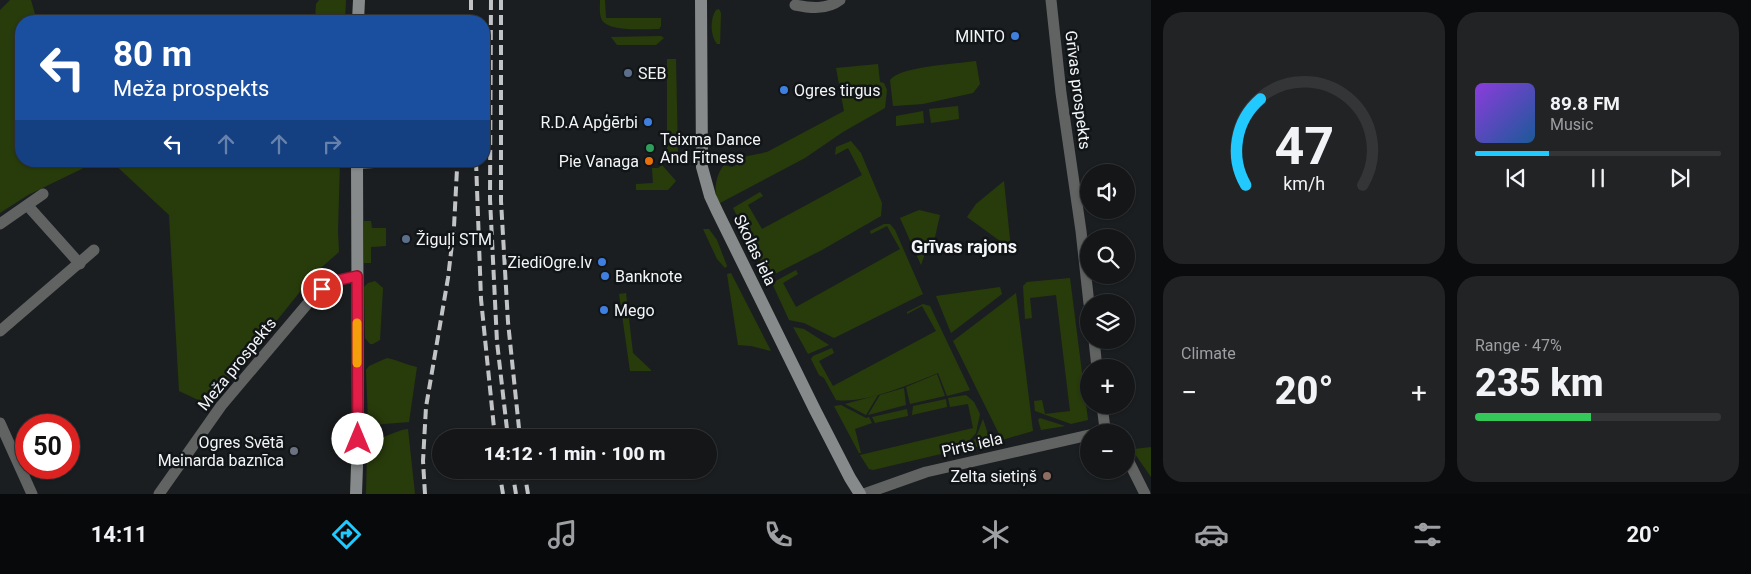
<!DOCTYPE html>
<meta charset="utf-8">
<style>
body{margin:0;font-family:Roboto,sans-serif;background:#212325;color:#f1f3f6;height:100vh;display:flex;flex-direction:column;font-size:19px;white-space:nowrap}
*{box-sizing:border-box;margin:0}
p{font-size:16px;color:#9d9fa2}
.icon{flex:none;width:28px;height:28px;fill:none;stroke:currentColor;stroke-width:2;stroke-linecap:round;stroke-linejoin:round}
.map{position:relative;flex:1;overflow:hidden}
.details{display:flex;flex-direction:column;gap:12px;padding:12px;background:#0b0c0d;width:600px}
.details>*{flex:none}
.guide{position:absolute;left:15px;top:15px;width:475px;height:152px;border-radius:20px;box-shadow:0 1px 4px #0004,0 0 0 1px #333537;background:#1a4fa0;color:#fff;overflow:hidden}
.buttons{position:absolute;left:1080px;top:164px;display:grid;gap:10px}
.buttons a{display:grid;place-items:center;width:55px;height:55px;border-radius:50%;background:#141618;box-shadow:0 1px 4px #0004,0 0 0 1px #333537;font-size:25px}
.speed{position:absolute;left:15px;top:414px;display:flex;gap:10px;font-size:25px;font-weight:700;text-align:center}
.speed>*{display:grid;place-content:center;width:65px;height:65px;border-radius:50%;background:#141618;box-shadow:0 1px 4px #0004,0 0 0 1px #333537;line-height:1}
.speed .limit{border:8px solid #d22;background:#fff;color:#111}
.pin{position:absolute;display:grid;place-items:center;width:42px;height:42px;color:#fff;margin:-21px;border:2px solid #fff;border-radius:50%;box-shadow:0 1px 5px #0007}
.me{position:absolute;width:55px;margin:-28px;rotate:0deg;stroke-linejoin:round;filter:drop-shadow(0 0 4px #0008)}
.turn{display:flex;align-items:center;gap:18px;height:105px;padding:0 15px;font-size:22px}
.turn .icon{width:65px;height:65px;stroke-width:2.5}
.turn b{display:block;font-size:35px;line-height:42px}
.lanes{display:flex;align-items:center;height:48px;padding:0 15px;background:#0003;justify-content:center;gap:25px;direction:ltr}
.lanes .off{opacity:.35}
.big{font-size:38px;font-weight:800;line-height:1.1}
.details .widget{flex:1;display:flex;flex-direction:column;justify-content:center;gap:8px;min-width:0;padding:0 18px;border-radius:20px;background:#212325}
.details .dial{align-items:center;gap:0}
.dial svg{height:130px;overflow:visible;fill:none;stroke:#333537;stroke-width:7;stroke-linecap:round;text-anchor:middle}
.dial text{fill:#f1f3f6;stroke:none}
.song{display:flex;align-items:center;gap:15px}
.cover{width:60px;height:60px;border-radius:8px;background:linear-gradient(135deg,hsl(270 70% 55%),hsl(210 70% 35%))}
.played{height:5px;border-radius:2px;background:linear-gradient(90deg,#22c9fe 30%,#333537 30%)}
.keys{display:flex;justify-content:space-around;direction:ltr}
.heat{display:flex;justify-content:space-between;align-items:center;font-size:28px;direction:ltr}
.charge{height:8px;border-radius:4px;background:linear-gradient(90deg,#34c759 47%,#333537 0)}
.details .tiles{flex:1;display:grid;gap:12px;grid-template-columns:repeat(2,1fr)}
.trip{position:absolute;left:432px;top:429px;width:285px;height:50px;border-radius:25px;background:#141618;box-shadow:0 1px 4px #0004,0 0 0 1px #333537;font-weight:800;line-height:50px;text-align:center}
.dock{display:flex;height:80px;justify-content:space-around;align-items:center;background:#08090a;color:#9d9fa2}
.dock .icon{width:35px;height:35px}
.dock .selected{color:#22c9fe}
.dock b{font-size:22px;color:#f1f3f6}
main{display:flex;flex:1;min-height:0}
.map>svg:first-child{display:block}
.green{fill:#283c0b}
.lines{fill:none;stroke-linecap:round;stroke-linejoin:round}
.minor{stroke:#606362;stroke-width:11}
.secondary{stroke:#878a8a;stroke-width:12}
.rail{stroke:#c1c3c5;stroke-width:4;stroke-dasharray:10 5;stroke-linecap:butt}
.route-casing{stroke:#92132f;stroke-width:12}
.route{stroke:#e11d48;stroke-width:9}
.slow{stroke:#f59e0b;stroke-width:9}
.shop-dot{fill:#3f7fe0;stroke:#121517;stroke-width:2}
.service-dot{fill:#5c6f8a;stroke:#121517;stroke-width:2}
.leisure-dot{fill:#2e9e5b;stroke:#121517;stroke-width:2}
.food-dot{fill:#e8710a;stroke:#121517;stroke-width:2}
.worship-dot{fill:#6b7280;stroke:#121517;stroke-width:2}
.education-dot{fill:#8d6e63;stroke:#121517;stroke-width:2}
.labels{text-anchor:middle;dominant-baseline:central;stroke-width:5;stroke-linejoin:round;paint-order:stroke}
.poi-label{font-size:16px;fill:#f3f5f7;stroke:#121517;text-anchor:end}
.street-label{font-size:16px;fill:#f3f5f7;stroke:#121517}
.neighbourhood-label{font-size:18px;font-weight:bold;fill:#f3f5f7;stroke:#121517}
</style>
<main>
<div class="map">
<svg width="1151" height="494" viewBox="0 0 1151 494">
<rect width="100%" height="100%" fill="#1b1e20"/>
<g class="green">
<polygon points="10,0 31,0 37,21 21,21 21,161 98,161 28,195 0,213 0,10"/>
<polygon points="319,0 346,0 345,21 315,21 316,4"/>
<path d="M600,0H605L606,18H661V26L659,29C645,29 609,32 602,20C599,14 600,6 600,0Z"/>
<path d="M719,9L721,13L720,44H717C710,36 710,18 716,10Z"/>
<polygon points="661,36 664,38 656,45 617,45 611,37"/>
<polygon points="667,59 676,59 678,155 676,158 667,151"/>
<path d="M976,61L980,84L973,93L923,104L893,106L890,80C901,66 956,64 976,61Z"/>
<path d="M878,64L880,82L884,83L887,90L885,108L843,132L805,158L720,203C712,194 716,174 724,165L732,167L744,161L743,157L767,152L844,111L836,68Z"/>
<polygon points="958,106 959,119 931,123 929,109"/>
<polygon points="923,111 924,123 896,126 896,116"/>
<polygon points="851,141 861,153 882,203 881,216 822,250 769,277 733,208 760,192 763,196 748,205 762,229 862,175 848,148 835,155 836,147"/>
<polygon points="111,161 340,161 338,231 339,252 315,273 209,405 179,391 169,215"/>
<polygon points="662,165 676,181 668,190 636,190 636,184 653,183 652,168 658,168"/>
<polygon points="1004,181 1011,249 967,217 976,204"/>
<polygon points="919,210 940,215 935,237 927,248 921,265 900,218"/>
<polygon points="364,221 371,221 372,228 386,228 386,246 371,247 371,263 364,263"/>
<polygon points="884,224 890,224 895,230 923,294 834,338 804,323 789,320 772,283 796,270 798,274 783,283 796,307 900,249 887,226 871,234 870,231"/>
<polygon points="703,229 709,229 717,240 727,266 725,268 717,259"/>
<polygon points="731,273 771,351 751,346 738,345 727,274"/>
<polygon points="1070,278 1088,420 1071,424 1035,411 1034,401 1042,400 1045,414 1070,411 1056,295 1030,298 1032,318 1025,319 1023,286 1027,282"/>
<polygon points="375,281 383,288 380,340 373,344 370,344 365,338 364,287 368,283"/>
<polygon points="1000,287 1002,294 951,333 936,296"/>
<polygon points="626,293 633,353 651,370 651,371 630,371 619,294"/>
<polygon points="1016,293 1033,431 1002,440 953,341"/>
<path d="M923,304L930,306L970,390L947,396L938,373C911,384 865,404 836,400L824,378L819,375L811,359L813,356L832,348L834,353L819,361L833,386L936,331L922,306L907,314V312Z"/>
<polygon points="793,327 804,329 829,345 808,354"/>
<path d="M387,358C398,360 406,365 417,367L409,422L372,425L368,421L366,370L369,366Z"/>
<polygon points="937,374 945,396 910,404 906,387"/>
<polygon points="904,388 906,405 868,415 880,395"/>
<polygon points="878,395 866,415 845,404"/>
<polygon points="966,395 974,402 980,414 976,433 962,449 873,470 869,469 860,455 973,428 968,404 950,407 948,398"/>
<polygon points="946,399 947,407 912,415 913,406"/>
<polygon points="841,405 866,418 869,417 872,423 855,429 861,453 859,453 834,406"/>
<polygon points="907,409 908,416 875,423 872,417"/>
<polygon points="1040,418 1065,426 1041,430 1038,420"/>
<polygon points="983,419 991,443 968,449 976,437"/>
<polygon points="408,429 415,494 366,494 367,451 375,444 375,440 402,430"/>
<polygon points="1151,447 1151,477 1135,454 1134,449"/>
</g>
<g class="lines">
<g class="minor">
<polyline points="1051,0 1061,93 1081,231 1089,304"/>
<path d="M795,5C810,8 827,10 840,0"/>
<polyline points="356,164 392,161"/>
<polyline points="28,206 80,264"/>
<polyline points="0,224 43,194"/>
<polyline points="0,331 94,250"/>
<polyline points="1094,340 1097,368"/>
<polyline points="1102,405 1105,429 1108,432"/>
<polyline points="0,423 32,494"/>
<polyline points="1126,456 1145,494"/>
<polyline points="159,494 221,406 314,296 331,282 357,276"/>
<polyline points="864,494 926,472 1089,435"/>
</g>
<g class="secondary">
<polyline points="701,0 702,167 710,196 717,211 815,410 850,478 860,494"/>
<polyline points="358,21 359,0"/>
<polyline points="356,494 358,439 357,161"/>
</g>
<g class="rail">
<polyline points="471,0 471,21"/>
<polyline points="491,0 490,199 497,342 508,438"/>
<polyline points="501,0 501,201 508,322 520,438"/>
<polyline points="476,161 481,299 495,438"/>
<polyline points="499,470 503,494"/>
<polyline points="512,470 516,494"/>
<polyline points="524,470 528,494"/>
<polyline points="425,494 423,461 426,407 448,278 454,227 457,169"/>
</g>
</g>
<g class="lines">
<g class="route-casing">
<polyline id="route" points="322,289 330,282 357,276 358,439"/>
</g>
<use href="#route" class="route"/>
<polyline class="slow" points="357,323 357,363"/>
</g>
<g class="shop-dot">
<circle cx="1015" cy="36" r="5"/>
<circle cx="784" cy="90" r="5"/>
<circle cx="648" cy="122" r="5"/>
<circle cx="602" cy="262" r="5"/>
<circle cx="605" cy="276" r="5"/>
<circle cx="604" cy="310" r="5"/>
</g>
<g class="service-dot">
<circle cx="628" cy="73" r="5"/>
<circle cx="406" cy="239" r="5"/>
</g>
<circle class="leisure-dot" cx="650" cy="148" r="5"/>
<circle class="food-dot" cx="649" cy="161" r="5"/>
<circle class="worship-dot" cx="294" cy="451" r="5"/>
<circle class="education-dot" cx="1047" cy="476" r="5"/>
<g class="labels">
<g class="poi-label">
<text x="1005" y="36">MINTO</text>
<text x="638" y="73" text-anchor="start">SEB</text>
<text x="794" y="90" text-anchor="start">Ogres tirgus</text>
<text x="638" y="122">R.D.A Apģērbi</text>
<text x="660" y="139" text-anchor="start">Teixma Dance<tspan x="660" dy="18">And Fitness</tspan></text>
<text x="639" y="161">Pie Vanaga</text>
<text x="416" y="239" text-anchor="start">Žiguļi STM</text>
<text x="592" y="262">ZiediOgre.lv</text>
<text x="615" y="276" text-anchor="start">Banknote</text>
<text x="614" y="310" text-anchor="start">Mego</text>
<text x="284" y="442">Ogres Svētā<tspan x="284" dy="18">Meinarda baznīca</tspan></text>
<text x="1037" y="476">Zelta sietiņš</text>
</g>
<g class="street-label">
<text transform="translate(1078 90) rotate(83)">Grīvas prospekts</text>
<text transform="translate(755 250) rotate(64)">Skolas iela</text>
<text transform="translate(237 364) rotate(-51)">Meža prospekts</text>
<text transform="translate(972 445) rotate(-13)">Pirts iela</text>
</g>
<g class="neighbourhood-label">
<text x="964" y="246">Grīvas rajons</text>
</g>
</g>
</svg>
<div class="buttons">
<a><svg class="icon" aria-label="sound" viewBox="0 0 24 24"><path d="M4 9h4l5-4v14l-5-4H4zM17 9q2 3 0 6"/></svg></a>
<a><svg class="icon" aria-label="search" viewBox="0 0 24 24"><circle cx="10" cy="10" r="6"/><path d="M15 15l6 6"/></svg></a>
<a><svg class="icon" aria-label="layers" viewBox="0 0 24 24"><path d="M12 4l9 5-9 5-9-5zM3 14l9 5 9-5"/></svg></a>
<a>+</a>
<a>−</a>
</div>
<div class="speed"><div class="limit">50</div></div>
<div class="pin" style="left:322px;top:289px;background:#d93025"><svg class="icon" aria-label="arrive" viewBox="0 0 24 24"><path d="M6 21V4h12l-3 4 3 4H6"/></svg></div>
<svg class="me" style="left:358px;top:439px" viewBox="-20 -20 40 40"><circle r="19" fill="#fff"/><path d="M0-13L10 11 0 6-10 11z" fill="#e11d48"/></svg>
<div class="trip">14:12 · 1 min · 100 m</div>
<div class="guide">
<div class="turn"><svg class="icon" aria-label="left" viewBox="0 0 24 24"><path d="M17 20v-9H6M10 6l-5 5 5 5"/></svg><div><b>80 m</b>Meža prospekts</div></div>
<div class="lanes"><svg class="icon" aria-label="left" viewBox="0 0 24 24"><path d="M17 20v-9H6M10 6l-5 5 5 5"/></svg><svg class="icon off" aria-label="ahead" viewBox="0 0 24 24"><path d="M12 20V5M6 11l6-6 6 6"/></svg><svg class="icon off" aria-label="ahead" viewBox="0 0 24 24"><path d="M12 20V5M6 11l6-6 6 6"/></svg><svg class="icon off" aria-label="right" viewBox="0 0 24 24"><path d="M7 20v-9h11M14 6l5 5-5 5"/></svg></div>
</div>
</div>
<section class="details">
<div class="tiles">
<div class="widget dial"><svg viewBox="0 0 100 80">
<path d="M14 69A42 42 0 1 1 86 69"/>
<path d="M14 69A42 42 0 0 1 23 16" stroke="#22c9fe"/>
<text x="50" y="56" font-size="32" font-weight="700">47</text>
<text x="50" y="72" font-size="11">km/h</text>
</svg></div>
<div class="widget">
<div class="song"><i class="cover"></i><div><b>89.8 FM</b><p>Music</p></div></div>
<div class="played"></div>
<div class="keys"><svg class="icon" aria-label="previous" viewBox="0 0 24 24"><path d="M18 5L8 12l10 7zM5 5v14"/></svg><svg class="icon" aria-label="pause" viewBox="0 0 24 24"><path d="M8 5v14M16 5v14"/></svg><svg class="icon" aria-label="next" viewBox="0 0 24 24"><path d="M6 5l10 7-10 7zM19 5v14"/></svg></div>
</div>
<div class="widget"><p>Climate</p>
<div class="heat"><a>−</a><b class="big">20°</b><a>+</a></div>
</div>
<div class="widget"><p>Range · 47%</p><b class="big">235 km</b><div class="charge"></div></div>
</div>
</section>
</main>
<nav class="dock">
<b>14:11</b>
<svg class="icon selected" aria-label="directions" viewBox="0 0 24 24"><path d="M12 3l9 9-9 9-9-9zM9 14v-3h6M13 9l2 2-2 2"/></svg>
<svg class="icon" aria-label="music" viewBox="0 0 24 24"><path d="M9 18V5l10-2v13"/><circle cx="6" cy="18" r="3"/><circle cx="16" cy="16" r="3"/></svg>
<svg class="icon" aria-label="phone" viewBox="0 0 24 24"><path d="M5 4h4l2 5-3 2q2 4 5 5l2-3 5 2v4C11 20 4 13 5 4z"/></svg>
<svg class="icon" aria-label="climate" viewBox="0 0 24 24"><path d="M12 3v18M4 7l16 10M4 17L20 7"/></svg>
<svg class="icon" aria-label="car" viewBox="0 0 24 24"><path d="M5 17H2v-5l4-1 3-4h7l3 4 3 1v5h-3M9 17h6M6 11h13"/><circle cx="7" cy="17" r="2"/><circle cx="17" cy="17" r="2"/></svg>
<svg class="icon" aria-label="filters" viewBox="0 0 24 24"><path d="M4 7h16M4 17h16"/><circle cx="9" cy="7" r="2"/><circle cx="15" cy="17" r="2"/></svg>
<b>20°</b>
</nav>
